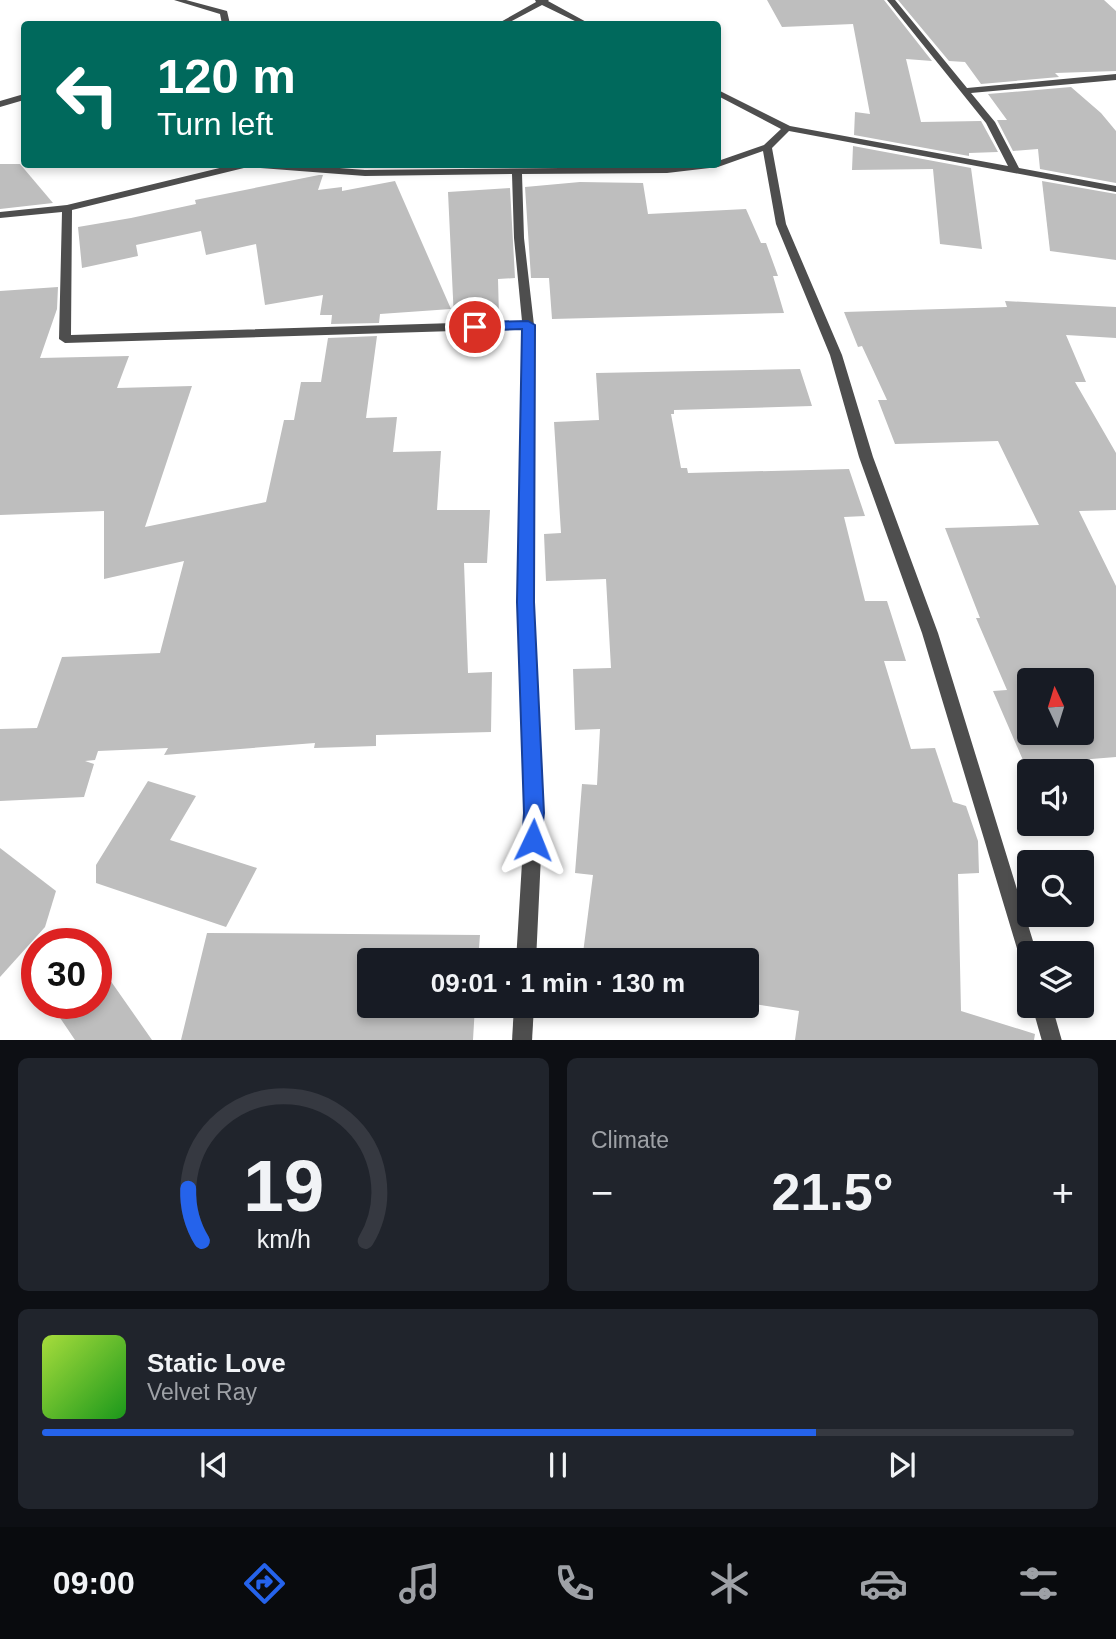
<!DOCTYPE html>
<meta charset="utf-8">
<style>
body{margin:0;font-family:Arial,sans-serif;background:#20242c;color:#f1f3f6;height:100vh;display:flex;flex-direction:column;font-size:26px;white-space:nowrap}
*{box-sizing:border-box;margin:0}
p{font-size:23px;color:#9ea1a6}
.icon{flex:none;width:38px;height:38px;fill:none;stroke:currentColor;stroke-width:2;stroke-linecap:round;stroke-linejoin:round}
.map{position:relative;height:1040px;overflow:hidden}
.sheet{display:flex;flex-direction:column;gap:18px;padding:18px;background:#0d0f14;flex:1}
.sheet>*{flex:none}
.top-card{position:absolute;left:21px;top:21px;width:700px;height:147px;border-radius:7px;box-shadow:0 4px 10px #0003;background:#00695c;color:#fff;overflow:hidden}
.needle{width:46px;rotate:356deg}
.tools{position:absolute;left:1017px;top:668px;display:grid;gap:14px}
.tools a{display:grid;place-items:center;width:77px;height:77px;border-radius:7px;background:#171b24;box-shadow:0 4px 10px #0003;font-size:35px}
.speed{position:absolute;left:21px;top:928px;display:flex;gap:14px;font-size:35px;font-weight:700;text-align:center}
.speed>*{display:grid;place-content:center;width:91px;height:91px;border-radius:50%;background:#171b24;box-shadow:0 4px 10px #0003;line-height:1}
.speed .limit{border:10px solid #d22;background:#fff;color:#111}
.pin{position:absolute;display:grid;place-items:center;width:60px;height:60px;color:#fff;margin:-30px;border:4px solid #fff;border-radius:50%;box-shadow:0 2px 7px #0007}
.me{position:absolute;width:77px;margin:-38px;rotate:2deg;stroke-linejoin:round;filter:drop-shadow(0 0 5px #0008)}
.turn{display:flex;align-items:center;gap:24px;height:147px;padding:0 21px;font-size:32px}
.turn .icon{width:91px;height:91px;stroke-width:2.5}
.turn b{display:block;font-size:49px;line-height:60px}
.big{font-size:52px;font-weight:700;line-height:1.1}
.sheet .tile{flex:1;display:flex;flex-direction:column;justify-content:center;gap:10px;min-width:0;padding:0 24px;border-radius:10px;background:#20242c}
.sheet .dial{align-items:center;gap:0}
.dial svg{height:182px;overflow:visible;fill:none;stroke:#363941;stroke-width:7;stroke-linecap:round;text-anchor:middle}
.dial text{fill:#f1f3f6;stroke:none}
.song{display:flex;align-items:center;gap:21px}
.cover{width:84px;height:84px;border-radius:10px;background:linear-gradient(135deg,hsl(80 70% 55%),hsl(120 70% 35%))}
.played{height:7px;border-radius:4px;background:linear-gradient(90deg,#2563eb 75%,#363941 75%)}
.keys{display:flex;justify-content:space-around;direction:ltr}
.heat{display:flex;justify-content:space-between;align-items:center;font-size:38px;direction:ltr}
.sheet .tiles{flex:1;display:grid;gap:18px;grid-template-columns:1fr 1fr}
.tile:last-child{grid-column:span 2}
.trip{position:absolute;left:357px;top:948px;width:402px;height:70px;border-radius:7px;background:#171b24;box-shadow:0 4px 10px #0003;font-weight:700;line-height:70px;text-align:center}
.menu{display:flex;height:112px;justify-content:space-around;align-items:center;background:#090b0e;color:#9ea1a6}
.menu .icon{width:49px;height:49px}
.menu .selected{color:#2563eb}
.menu b{font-size:32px;color:#f1f3f6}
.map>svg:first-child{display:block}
.building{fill:#bebebe;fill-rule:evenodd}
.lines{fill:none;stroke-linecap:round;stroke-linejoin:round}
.street{fill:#4e4e4e;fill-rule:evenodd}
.route{fill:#2563eb;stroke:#184099;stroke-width:2}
</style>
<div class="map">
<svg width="1116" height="1041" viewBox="0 0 1116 1041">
<rect width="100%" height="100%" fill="#fff"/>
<g class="building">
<polygon points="767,0 884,0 932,61 906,59 921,122 981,121 998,152 969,153 969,156 854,135 855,112 870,114 853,24 782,27"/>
<polygon points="898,0 1104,0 1116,11 1116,71 1055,73 1059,77 981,84 965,62 949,61"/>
<polygon points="1071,87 1101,113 1116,131 1116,183 1040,169 1038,149 1013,151 997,120 1007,120 988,94"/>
<polygon points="853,146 971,168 982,249 940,244 933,169 852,170"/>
<polygon points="0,164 20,164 53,203 0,209"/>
<polygon points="319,175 323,175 318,190 342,187 342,191 395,181 451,309 380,314 379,323 331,324 332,315 320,315 323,295 265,305 256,244 206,255 201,231 136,245 138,256 82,268 78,227 131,218 196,204 195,200"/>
<polygon points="1042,181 1116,194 1116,260 1050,251"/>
<polygon points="580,182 643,183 648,214 746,209 761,243 766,243 778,276 773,276 784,313 552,319 549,278 531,278 525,187"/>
<polygon points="510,188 515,278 498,279 499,317 454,319 448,192"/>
<polygon points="58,287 57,309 40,358 129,356 117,388 192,386 145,527 266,502 284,420 294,420 301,382 321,382 328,338 377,336 366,418 397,417 393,452 441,451 437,510 490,510 487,563 464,563 468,673 492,672 491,732 376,735 376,746 314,748 315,743 164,755 168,748 98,751 95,760 85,761 94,764 84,797 0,801 0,729 37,728 62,657 160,653 184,561 104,579 104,511 0,515 0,291"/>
<path d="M1005,301L1116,307V338L1066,335L1086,382H1075L1116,453V510L1079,511L1116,586V757L1029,764V774L993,691L1007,690L976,618H980L945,528L1039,525L998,441L895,444L878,400H887L862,346L858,347L844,312L1007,307ZM1082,668V733H1029V672Z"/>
<polygon points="800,369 812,406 674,410 674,414 671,414 681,468 687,468 688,473 849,469 865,516 844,517 865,601 887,601 906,661 884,661 911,749 935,748 953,802 966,806 978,841 979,873 958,874 961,1011 1035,1034 1034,1040 795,1040 799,1011 747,1003 747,961 582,961 593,875 575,873 582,784 597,785 600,729 575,730 573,669 611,668 606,579 546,581 544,534 561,533 554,422 599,420 596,373"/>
<polygon points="148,781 196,796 170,840 257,868 226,927 96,883 96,865"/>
<polygon points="0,848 56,891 45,927 0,977"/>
<polygon points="207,933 480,935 478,961 369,961 369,1006 475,1006 473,1040 181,1040"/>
<polygon points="96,960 152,1040 75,1040 50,1003 96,1003"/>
</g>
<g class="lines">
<g class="street">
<polygon points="174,0 186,0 227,11 230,24 222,24 220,14"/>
<polygon points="535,0 549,0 548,1 590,24 581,24 542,5 506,24 497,24 536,2"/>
<path d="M887,0H895L967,88L1116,74V80L971,93L995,122L1019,168L1116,186V192L789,131L772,148L786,224L842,355L873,457L938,633L1037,954H1029V968L1022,965L922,633L859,457L830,355L776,224L763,151L718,167L667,173L522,174L524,238L534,325V602L543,813L536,961H516L525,813L518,602L522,329L65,343L59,339L62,212L0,218V212L67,205L236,164H288L365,170L667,167L718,164V161L764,145L781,129L718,96V90L790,126L1008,166L986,123ZM248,167L365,176L512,174L514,238L522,321L71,335L72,210Z"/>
<polygon points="24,94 24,100 0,107 0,101"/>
<polygon points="514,1006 534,1006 532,1041 512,1041"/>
<polygon points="1032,1006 1052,1006 1062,1041 1042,1041"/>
</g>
</g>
<polygon class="route" points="528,321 535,325 534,602 544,813 540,847 533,850 525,847 522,840 524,813 517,602 522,329 475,331 469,327 475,322"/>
</svg>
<div class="tools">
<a><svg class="needle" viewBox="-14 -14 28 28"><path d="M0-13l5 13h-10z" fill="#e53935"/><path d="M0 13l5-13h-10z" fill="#9ea1a6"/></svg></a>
<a><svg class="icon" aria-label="sound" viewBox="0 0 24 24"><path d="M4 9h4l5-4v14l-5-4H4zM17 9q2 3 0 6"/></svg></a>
<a><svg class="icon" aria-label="search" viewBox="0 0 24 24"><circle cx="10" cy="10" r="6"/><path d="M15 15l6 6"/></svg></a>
<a><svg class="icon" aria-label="layers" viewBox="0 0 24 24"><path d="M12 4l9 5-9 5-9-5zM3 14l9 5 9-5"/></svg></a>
</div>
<div class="speed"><div class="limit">30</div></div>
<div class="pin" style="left:475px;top:327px;background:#d93025"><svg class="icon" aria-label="arrive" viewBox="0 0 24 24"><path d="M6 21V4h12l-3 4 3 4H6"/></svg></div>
<svg class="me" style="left:533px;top:840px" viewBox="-20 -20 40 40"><path d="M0-17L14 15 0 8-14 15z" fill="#2563eb" stroke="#fff" stroke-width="4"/></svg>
<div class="trip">09:01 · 1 min · 130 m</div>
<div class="top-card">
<div class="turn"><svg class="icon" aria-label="left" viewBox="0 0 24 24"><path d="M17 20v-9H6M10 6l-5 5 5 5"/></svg><div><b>120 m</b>Turn left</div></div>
</div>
</div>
<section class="sheet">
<div class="tiles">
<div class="tile dial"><svg viewBox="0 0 100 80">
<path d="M14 69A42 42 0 1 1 86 69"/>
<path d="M14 69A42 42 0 0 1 8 46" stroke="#2563eb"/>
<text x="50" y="56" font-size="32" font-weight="700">19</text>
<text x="50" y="72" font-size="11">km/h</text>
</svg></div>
<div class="tile"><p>Climate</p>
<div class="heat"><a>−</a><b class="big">21.5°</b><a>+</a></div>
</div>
<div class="tile">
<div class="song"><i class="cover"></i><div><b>Static Love</b><p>Velvet Ray</p></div></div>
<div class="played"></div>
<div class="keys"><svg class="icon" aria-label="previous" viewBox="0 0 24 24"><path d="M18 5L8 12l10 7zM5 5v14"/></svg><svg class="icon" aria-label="pause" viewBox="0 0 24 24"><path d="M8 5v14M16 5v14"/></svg><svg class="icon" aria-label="next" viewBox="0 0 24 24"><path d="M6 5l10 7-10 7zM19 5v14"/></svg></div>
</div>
</div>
</section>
<nav class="menu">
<b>09:00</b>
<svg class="icon selected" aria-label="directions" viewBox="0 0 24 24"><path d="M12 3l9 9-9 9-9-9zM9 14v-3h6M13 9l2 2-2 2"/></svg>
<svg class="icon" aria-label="music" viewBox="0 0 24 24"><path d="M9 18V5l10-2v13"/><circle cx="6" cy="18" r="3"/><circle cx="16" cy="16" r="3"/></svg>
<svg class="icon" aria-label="phone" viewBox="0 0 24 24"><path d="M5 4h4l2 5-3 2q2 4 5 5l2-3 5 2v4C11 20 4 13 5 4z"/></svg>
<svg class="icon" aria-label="climate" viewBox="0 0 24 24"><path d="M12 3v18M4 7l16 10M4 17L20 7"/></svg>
<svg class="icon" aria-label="car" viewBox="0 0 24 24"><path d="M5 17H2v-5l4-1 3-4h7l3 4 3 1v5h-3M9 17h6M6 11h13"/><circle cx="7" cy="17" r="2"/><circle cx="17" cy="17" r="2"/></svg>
<svg class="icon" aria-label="filters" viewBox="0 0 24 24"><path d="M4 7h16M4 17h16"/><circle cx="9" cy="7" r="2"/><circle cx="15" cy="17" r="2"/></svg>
</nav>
